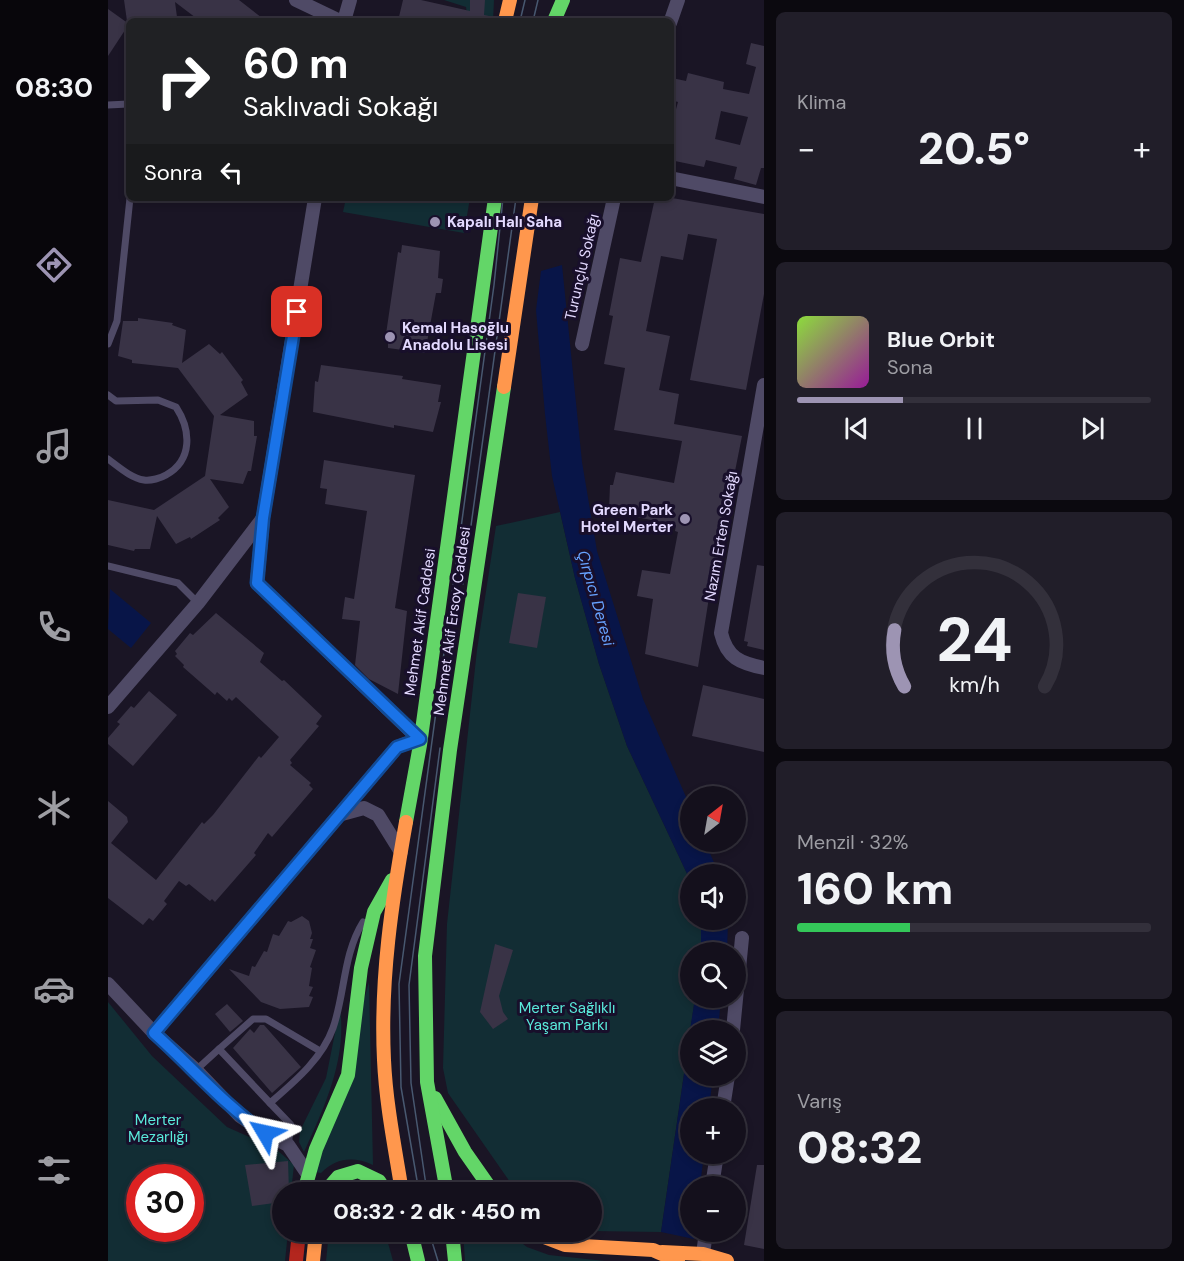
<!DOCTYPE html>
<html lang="tr">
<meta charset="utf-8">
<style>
body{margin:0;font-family:"DM Sans",sans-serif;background:#211e29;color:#f1f3f6;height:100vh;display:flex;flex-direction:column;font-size:22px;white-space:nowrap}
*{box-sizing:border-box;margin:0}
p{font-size:20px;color:#9d9da3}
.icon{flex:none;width:33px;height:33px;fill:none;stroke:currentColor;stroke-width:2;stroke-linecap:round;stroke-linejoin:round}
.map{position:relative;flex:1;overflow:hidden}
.details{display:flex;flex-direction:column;gap:12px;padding:12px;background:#0b090f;width:420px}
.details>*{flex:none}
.hud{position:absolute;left:18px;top:18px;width:548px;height:183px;border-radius:9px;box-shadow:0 3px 9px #0003,0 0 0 2px #33303b;background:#202124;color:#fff;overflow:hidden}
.needle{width:39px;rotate:31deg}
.tools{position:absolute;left:572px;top:786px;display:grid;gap:12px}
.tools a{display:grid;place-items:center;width:66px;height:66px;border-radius:50%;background:#14101c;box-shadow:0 3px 9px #0003,0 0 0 2px #33303b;font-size:30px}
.speed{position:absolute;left:18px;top:1164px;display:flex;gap:12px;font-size:30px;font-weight:700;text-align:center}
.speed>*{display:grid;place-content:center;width:78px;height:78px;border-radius:50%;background:#14101c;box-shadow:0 3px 9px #0003,0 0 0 2px #33303b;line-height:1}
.speed .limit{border:9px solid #d22;background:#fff;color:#111}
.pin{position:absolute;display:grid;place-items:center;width:51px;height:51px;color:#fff;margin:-26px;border-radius:12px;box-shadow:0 3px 9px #0006}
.me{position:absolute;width:66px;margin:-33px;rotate:306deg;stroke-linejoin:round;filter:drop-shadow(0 0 4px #0008)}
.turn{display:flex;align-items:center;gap:21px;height:126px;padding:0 18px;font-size:27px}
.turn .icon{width:78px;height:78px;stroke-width:2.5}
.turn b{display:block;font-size:42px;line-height:51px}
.then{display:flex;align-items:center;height:57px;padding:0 18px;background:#0003;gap:12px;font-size:22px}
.big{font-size:45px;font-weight:800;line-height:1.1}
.details .tile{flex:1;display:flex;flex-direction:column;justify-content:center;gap:9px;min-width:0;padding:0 21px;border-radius:9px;background:#211e29}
.details .dial{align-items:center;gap:0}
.dial svg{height:156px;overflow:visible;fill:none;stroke:#33303b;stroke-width:7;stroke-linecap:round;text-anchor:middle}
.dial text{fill:#f1f3f6;stroke:none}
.song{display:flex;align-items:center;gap:18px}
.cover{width:72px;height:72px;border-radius:9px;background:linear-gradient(135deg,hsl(90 70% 55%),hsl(300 70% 35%))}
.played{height:6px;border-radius:3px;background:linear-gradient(90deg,#9d94b3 30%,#33303b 30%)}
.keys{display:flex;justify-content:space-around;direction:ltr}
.heat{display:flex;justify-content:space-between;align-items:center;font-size:33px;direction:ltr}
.charge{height:9px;border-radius:4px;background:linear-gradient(90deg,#34c759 32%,#33303b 0)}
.trip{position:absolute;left:164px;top:1182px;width:330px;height:60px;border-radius:30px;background:#14101c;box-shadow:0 3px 9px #0003,0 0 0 2px #33303b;font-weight:800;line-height:60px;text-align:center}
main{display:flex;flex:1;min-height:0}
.dock{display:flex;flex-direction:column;width:108px;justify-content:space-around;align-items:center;background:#08060b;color:#9d9da3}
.dock .icon{width:42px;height:42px}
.dock .selected{color:#9d94b3}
.dock b{font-size:27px;color:#f1f3f6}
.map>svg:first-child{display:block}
.green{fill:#122d34;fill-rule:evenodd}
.water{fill:#081548}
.building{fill:#393346;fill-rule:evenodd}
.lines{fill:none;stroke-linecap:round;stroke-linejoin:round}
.lane{stroke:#4f4a66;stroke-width:7}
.street{stroke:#4f4a66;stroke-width:14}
.fast{stroke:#63d668;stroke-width:14}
.slow{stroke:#ff974d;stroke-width:14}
.jam{stroke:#b3261e;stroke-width:14}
.tram{stroke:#485870;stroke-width:1.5}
.route-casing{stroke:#114b97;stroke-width:15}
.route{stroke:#1a73e8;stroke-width:10}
.poi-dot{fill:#9d94b3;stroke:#180f2b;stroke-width:2}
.labels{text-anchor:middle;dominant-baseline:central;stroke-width:6;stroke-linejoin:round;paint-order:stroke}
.poi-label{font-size:15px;font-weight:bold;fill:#e3d9ff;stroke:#180f2b;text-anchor:start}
.street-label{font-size:15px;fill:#e3d9ff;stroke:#180f2b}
.park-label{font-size:15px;fill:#5aeadb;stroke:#180f2b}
.water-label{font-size:16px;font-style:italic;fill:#67a2ff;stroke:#180f2b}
</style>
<main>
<nav class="dock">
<b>08:30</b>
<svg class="icon selected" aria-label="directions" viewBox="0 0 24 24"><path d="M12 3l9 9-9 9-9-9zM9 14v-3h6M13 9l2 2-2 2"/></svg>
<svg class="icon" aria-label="music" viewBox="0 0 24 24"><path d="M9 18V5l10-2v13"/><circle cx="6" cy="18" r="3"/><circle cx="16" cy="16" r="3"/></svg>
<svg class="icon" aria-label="phone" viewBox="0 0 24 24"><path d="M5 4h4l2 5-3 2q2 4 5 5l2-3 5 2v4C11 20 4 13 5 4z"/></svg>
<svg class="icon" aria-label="climate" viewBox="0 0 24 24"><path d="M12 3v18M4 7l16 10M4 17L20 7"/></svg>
<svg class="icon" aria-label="car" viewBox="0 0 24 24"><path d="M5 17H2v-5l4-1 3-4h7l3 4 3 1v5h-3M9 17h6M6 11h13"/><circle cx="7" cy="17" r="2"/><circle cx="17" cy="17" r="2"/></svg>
<svg class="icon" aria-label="filters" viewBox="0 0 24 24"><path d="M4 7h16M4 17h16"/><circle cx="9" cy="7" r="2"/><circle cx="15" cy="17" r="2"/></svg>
</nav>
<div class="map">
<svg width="656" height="1261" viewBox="0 0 656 1261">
<rect width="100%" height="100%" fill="#1a1525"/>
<g class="green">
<polygon points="336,0 386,0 385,21 360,21 358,7"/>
<polygon points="238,198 362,198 356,233 235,212"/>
<polygon points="452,512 467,578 491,664 519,746 582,880 582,920 593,920 593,952 582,952 582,998 587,998 553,1232 483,1231 483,1192 409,1192 340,1093 335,1068 339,924 369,650 388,526"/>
<path d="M261,982L265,1165C245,1156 228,1158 213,1173L207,1172Z"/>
<path d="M0,1002L44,1056L119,1127L168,1149L186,1165L183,1192H174V1232H180L177,1261H0ZM32,1178H82V1228H32Z"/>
<path d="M232,1008C239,1059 217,1106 196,1152L191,1142L192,1131L218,1078Z"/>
<polygon points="221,1232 277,1232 285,1261 218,1261"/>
<polygon points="355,1232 399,1232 419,1247 441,1255 497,1261 357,1261"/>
</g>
<g class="water">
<polygon points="454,265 474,462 489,551 535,699 582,806 582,842 597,842 611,874 582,874 582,880 519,746 491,664 467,578 444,476 437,414 428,310 433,271"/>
<polygon points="2,589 43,623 23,648 0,629"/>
<polygon points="593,920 620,920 619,952 593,952"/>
<polygon points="587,998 613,998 610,1030 582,1030"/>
<polygon points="582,1033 582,1076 605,1076 601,1108 582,1108 582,1154 596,1154 592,1186 582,1186 582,1232 587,1232 586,1239 553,1232"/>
</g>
<g class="building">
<polygon points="16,0 131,0 158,21 92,21 67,2 69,17 19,21"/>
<polygon points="295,0 313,0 362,11 362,0 377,0 376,15 381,16 381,21 290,21"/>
<polygon points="0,9 21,24 0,56"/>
<path d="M643,43L656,46V168H653L648,185L626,179L629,167L598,160L596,167L562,160V131L570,102L562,100L564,78L578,81L580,73L616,82L615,89L641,94L648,67L638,64ZM613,111L640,117L632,145L607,139Z"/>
<polygon points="547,198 564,198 656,214 656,294 638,390 582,380 609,239 580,234 575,260 553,256 538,331 562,336 551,390 571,394 566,424 634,436 607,572 605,572 590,667 537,654 545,599 529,596 534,570 562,574 570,532 567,531 568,525 504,512 501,509 502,485 505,485 508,472 566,483 574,441 506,430 517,368 496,364 505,316 501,315 512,258 533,262"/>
<polygon points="294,245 332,251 330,278 335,279 333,293 328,293 317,353 280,348 280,341 277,341 290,252 293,253"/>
<polygon points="30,318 65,323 64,325 78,330 74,363 101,344 112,354 114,352 135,380 133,382 140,395 112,415 146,421 146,436 149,436 143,471 140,471 135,484 102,479 121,507 110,518 112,520 83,539 82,537 68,544 49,516 42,549 27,549 26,551 0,545 0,500 46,510 97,476 106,416 70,368 24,363 24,360 10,356 15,321 30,321"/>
<polygon points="213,365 295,376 294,379 333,385 330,402 333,402 325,432 286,425 286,428 205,412 207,381 210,382"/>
<polygon points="216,460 307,475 287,608 299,611 290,694 261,679 247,665 252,621 234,619 237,597 246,599 259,511 217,504 219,489 212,488"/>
<polygon points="649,565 656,566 656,650 639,646 640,642 636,641"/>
<polygon points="410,593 438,597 429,648 401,643"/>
<polygon points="108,613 156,653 152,662 174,681 176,680 214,716 208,724 211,726 182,760 184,763 182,765 203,783 201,785 205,789 164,837 160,833 146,853 148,855 107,902 104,899 102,901 81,884 78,886 71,881 56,901 59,904 45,921 41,918 35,925 0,898 0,801 19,817 20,822 3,843 48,880 94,822 96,824 105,815 151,756 153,758 171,737 128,697 124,701 121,698 119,701 109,692 107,695 75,667 76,665 67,656 69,654 67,651 82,633 85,635"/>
<polygon points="595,685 656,699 656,752 584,736"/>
<polygon points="41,691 69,715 25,766 0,744 0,738 12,724 9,722 23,706 26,708"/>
<polygon points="194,916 201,921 204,933 202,939 205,939 202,948 208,950 202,967 204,968 201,986 205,987 201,996 205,997 201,1007 172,1009 153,1002 121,969 141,976 144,966 147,967 156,951 159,952 165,934 171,936 180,921 183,922"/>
<polygon points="387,944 405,950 391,996 395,1012 400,1019 385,1029 372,1012"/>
<polygon points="119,1004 135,1021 122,1032 107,1014"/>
<polygon points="152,1025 156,1025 193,1067 164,1093 125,1048 142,1029 146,1033"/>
<polygon points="180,1161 181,1192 174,1192 174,1202 144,1206 137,1165"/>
<polygon points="649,1165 656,1165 656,1249 636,1245"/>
</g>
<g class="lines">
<g class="lane">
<polyline points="21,89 21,111"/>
<polyline points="0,105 20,104"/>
<polyline points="0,344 9,321 22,198"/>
<path d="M0,395L8,401L50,400L68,407C83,430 85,460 58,475C53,478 43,481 36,480C23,478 11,467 0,459"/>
<polyline points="0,566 70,583 90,603"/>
<polyline points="111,1049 145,1019 158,1019 212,1051"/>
<path d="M88,1070L111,1049L162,1103C186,1082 214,1059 225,1028C237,994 235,954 255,922"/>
<polyline points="162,1103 183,1125 180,1145"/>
</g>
<g class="street">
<polyline points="188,0 232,21"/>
<polyline points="236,21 242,0"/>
<polyline points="562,23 570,0"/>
<polyline points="562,178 656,197"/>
<polyline points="474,344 506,198"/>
<path d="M656,385L613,633C619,658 632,663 656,668"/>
<polyline points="0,707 90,603 155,518"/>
<polyline points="234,814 256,808 270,815 293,852"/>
<polyline points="0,984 46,1033 289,747 311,739 149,583 155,518 207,198"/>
<polyline points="625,1030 634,938"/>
<polyline points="46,1033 88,1070 132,1116 157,1133 180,1145 199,1173"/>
<polyline points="615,1108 620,1076"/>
<polyline points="604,1186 609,1154"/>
<polyline points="595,1254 598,1232"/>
</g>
<g class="fast">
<polyline points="446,21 455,0"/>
<polyline points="298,822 312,745 387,198"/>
<polyline points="327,1098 357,1152 385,1192"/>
<polyline points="196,1192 208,1149 240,1075 253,968 266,912 284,880"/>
<polyline points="217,1192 230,1177 250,1171 271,1181 278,1192"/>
<polyline points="339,1192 319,1082 317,956 342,750 396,387"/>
<polyline points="303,1232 310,1261"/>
<polyline points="344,1232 347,1261"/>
</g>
<g class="slow">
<polyline points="397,21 402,0"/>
<polyline points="396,387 424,198"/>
<path d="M294,1192C287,1148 278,1104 276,1060C272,980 284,900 298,822"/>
<polyline points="423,1232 457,1245 545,1250 570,1261"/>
<polyline points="554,1252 595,1254 619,1261"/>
<polyline points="205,1261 208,1232"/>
</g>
<polyline class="jam" points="188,1261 191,1232"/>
<g class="tram">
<polyline points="412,21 417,0"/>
<polyline points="425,21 430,0"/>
<polyline points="355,584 408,198"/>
<polyline points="311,1192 293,1087 291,984 386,285 395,198"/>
<polyline points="319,1192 303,1083 301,985 332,748"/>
<polyline points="321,1232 330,1261"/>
</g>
</g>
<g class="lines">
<g class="route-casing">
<path id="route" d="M157,1133C116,1105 83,1066 46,1033L289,747L312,739L149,583L155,518L189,312"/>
</g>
<use href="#route" class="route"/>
</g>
<g class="poi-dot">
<circle cx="327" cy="222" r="6"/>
<circle cx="282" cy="337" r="6"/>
<circle cx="577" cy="519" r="6"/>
</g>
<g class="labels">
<g class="poi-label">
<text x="339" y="222">Kapalı Halı Saha</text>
<text x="294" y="328">Kemal Hasoğlu<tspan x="294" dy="17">Anadolu Lisesi</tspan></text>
<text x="565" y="510" text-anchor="end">Green Park<tspan x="565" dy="17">Hotel Merter</tspan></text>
</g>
<g class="street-label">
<text transform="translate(474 267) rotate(-77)">Turunçlu Sokağı</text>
<text transform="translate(613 536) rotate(-80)">Nazım Erten Sokağı</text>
<text transform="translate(344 621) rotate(-82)">Mehmet Akif Ersoy Caddesi</text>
<text transform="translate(312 622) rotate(-82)">Mehmet Akif Caddesi</text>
</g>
<g class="park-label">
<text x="459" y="1008">Merter Sağlıklı<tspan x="459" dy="17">Yaşam Parkı</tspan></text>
<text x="50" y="1120">Merter<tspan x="50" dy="17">Mezarlığı</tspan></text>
</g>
<g class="water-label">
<text transform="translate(488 598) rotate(74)">Çırpıcı Deresi</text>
</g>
</g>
</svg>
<div class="tools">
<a><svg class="needle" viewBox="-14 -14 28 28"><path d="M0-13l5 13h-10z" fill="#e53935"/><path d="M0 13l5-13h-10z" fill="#9d9da3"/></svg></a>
<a><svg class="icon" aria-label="sound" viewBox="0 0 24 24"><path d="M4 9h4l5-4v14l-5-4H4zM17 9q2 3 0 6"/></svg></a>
<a><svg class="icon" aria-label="search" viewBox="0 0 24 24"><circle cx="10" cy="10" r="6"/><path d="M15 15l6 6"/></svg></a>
<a><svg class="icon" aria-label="layers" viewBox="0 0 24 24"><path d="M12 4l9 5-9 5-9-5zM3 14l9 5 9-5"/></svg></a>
<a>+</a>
<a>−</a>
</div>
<div class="speed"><div class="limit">30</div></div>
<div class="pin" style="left:189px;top:312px;background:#d93025"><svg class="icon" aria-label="arrive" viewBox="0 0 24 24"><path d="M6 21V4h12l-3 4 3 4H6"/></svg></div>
<svg class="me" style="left:157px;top:1133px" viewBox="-20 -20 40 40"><path d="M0-17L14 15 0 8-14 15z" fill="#1a73e8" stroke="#fff" stroke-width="4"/></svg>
<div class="trip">08:32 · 2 dk · 450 m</div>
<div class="hud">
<div class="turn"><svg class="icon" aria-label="right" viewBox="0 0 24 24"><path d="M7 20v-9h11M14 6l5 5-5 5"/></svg><div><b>60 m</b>Saklıvadi Sokağı</div></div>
<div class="then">Sonra<svg class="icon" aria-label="left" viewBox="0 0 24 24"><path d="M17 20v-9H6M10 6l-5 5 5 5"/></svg></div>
</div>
</div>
<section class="details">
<div class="tile"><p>Klima</p>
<div class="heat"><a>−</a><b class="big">20.5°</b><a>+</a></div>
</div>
<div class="tile">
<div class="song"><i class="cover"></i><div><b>Blue Orbit</b><p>Sona</p></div></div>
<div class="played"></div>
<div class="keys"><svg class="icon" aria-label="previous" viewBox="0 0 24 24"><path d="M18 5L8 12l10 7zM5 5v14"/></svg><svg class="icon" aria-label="pause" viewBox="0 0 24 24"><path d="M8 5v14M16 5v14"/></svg><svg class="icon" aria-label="next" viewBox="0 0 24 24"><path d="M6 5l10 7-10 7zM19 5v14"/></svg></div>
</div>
<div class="tile dial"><svg viewBox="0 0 100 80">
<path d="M14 69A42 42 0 1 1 86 69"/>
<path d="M14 69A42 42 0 0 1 9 40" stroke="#9d94b3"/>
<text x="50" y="56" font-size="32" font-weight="700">24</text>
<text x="50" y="72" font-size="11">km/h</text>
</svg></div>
<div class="tile"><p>Menzil · 32%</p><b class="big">160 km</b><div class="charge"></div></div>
<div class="tile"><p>Varış</p><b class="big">08:32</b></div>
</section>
</main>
